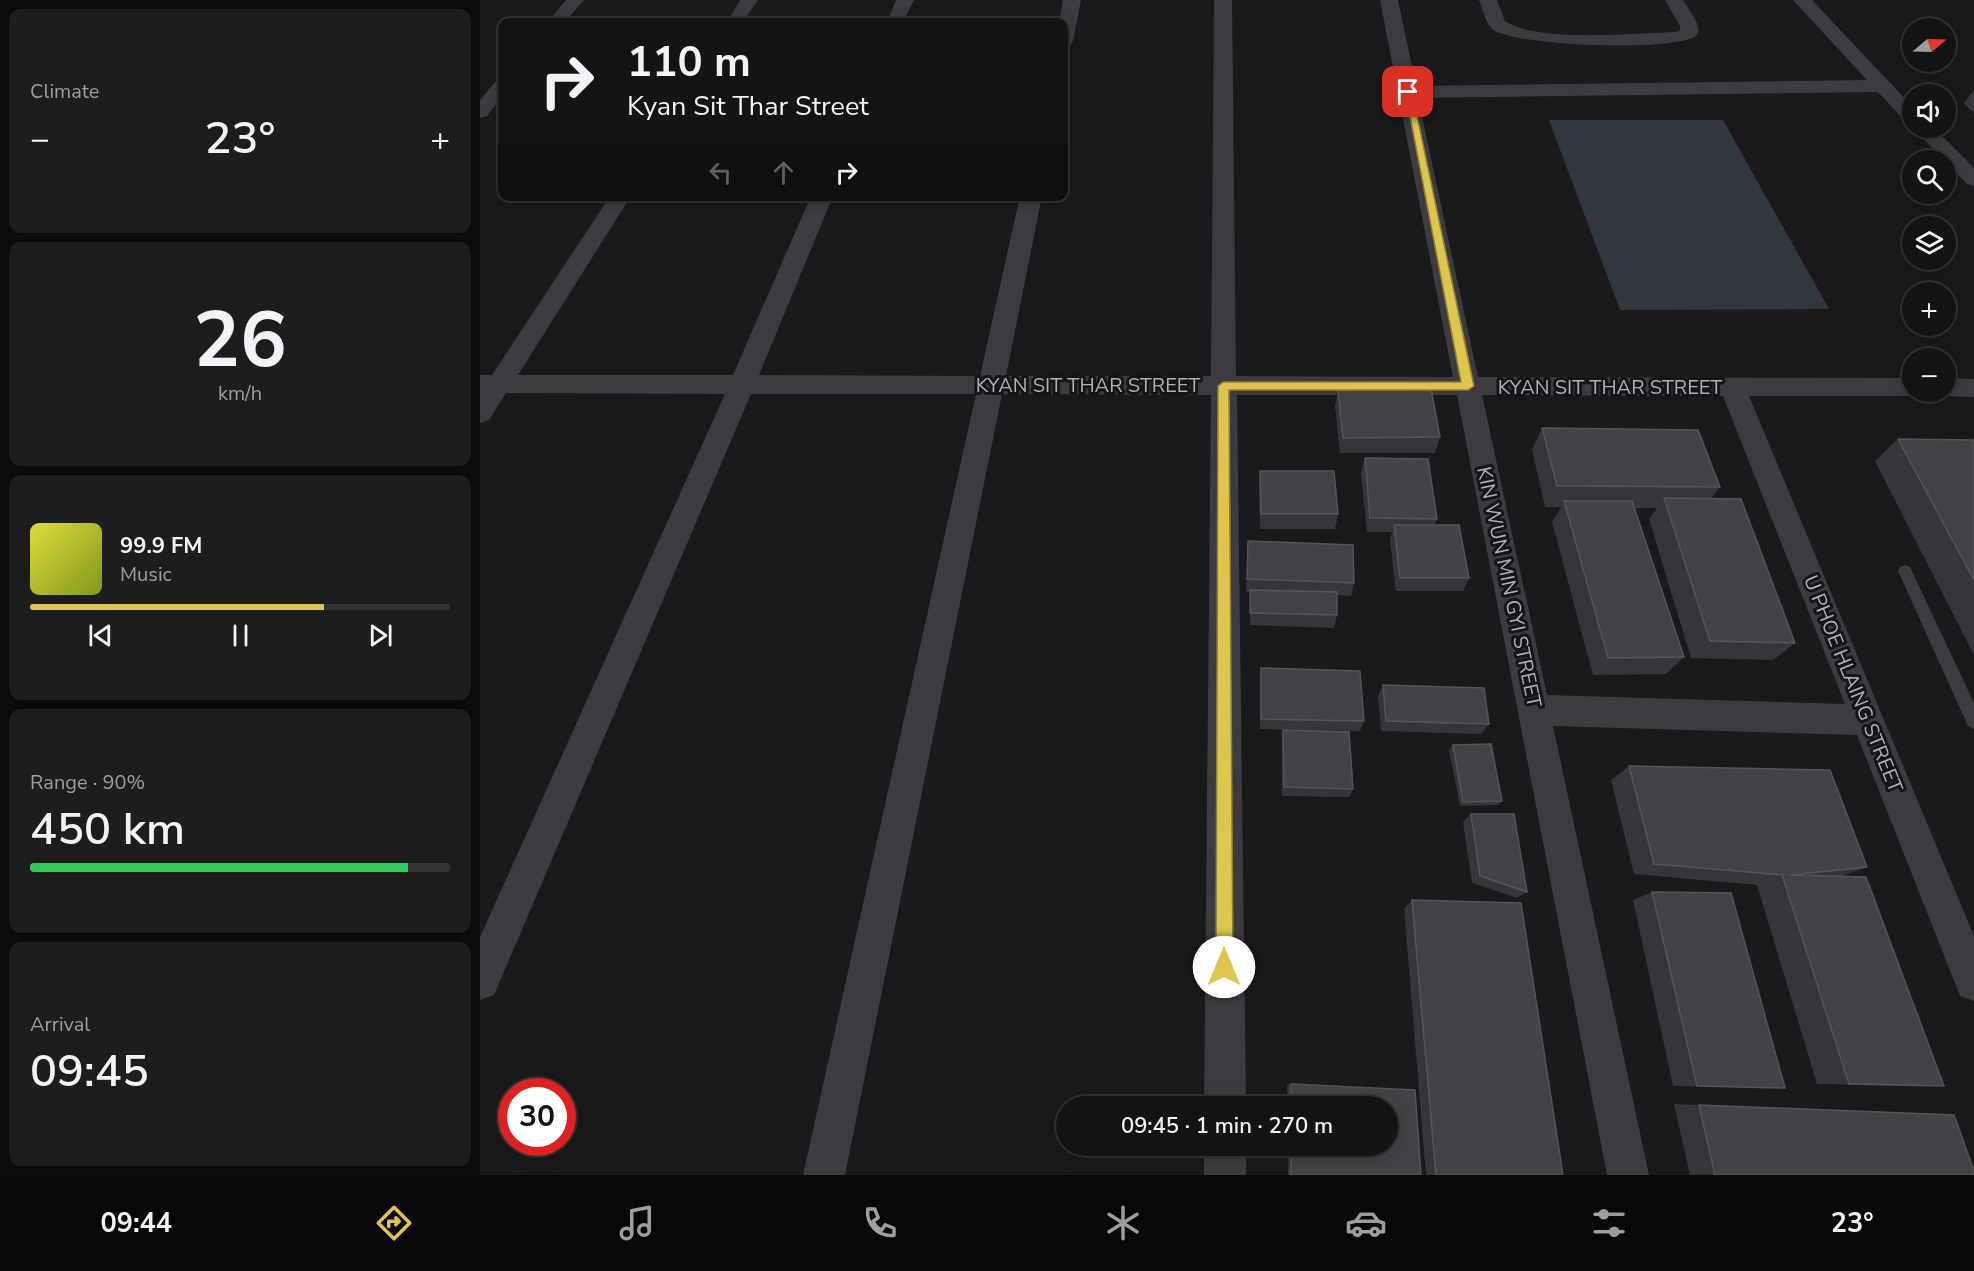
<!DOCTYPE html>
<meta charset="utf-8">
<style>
body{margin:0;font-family:"Nunito Sans",sans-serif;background:#1d1d1e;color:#f1f3f6;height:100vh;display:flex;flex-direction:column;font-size:22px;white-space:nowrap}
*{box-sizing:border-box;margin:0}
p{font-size:20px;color:#9d9ea0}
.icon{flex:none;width:33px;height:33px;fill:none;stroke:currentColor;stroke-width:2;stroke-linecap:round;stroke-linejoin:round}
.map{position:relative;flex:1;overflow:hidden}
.panel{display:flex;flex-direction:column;gap:9px;padding:9px;background:#0b0b0c;width:480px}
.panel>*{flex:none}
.banner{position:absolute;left:18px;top:18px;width:570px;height:183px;border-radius:12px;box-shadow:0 3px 15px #0003,0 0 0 2px #333334;background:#141415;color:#f1f3f6;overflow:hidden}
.needle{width:39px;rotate:71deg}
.fabs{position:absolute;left:1422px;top:18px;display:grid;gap:12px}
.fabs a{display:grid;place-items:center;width:54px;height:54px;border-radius:50%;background:#141415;box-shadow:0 3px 15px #0003,0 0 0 2px #333334;font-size:30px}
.speed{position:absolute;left:18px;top:1078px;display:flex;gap:12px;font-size:30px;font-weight:700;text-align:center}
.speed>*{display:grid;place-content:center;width:78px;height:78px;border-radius:50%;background:#141415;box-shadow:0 3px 15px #0003,0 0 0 2px #333334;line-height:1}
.speed .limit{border:9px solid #d22;background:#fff;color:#111}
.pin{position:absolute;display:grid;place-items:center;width:51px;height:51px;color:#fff;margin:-26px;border-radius:12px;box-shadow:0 3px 9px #0006}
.me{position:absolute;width:66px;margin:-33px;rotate:0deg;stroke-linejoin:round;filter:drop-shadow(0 0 4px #0008)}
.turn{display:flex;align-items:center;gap:21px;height:126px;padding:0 30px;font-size:27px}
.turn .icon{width:78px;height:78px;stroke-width:2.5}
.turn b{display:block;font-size:42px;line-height:51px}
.lanes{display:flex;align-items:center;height:57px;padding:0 30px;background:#0003;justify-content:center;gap:30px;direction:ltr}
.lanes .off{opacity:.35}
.big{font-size:45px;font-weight:600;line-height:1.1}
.panel .tile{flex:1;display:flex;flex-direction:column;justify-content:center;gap:9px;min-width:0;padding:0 21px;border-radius:12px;background:#1d1d1e}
.panel .dial{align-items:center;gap:0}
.dial b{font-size:78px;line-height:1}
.song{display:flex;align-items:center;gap:18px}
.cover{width:72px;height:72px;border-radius:9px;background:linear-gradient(135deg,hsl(60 70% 55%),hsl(70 70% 35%))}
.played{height:6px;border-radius:3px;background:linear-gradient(90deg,#dfc44e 70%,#333334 70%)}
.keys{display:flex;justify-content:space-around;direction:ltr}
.heat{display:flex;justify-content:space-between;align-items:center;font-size:33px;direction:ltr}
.charge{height:9px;border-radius:4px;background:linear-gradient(90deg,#34c759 90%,#333334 0)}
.trip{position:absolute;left:576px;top:1096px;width:342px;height:60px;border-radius:30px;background:#141415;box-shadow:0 3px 15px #0003,0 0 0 2px #333334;font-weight:600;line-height:60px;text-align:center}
.menu{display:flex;height:96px;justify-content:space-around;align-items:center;background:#080808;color:#9d9ea0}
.menu .icon{width:42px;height:42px}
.menu .active{color:#dfc44e}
.menu b{font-size:27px;color:#f1f3f6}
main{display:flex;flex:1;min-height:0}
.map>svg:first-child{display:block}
.water{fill:#31373f}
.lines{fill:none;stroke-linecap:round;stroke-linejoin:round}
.lane{fill:#3b3b40;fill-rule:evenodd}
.street{fill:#3b3b40;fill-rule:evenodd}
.wall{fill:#36363a}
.building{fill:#434347;stroke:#545459;stroke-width:1.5}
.route{fill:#dfc44e;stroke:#917f33;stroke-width:1.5}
.labels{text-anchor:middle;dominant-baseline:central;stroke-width:6;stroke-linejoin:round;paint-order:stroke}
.street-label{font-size:20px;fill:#aeb0ba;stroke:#151517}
</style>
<main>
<section class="panel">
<div class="tile"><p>Climate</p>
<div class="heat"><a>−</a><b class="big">23°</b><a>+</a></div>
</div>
<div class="tile dial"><b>26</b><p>km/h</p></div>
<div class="tile">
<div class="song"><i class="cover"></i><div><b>99.9 FM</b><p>Music</p></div></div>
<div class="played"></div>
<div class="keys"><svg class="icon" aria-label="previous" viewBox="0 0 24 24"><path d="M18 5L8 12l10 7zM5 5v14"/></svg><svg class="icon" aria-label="pause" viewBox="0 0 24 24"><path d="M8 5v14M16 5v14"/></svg><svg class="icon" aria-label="next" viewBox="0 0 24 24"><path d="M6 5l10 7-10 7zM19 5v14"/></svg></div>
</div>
<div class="tile"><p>Range · 90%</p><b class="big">450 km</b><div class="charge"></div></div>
<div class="tile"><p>Arrival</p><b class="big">09:45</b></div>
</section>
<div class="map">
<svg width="1494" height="1175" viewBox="0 0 1494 1175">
<rect width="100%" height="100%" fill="#1a1a1c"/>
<polygon class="water" points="1069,120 1243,120 1349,309 1140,310"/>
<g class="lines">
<polygon class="lane" points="1425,565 1430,567 1494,703 1494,729 1488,726 1418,571 1420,567"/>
<g class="street">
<polygon points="86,0 104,0 85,22 68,22"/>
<polygon points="260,0 278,0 263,22 247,22"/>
<polygon points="416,0 434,0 423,22 407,22"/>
<polygon points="583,0 601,0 593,41 590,45 584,46 584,22 579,22"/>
<path d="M734,0H752L756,376L973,377L900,0H918L936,86L1387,80L1313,0H1332L1432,106V123L1425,121L1398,92L938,98L998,377L1432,378V392H1442L1432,396H1269L1494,936V1001L1480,996L1377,735L1073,726L1169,1175H1127L977,395H757L766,1107H724L731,395L522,394L365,1175H323L496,394H271L14,995L0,1000V937L245,394L26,393L9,420L0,423V375H12L130,196H151L38,375H253L331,196H353L279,375L500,376L540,196H562L526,376H731ZM1002,395L1243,396L1365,704L1067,695Z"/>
<path d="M999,0H1017L1025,21C1058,43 1155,33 1196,32L1200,30V26L1185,0H1203C1207,8 1221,23 1218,33C1212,53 1032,47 1012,29C1005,22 1003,9 999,0Z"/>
<polygon points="22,80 22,97 7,116 0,118 0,100 15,82"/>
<polygon points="1433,128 1454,128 1494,168 1494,186 1487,184"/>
<polygon points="1466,378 1494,379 1494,397 1466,396 1457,394 1456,392 1466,392"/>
<rect x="724" y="1146" width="42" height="29"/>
</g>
</g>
<g class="wall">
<polygon points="1494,90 1494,113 1484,103"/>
<polygon points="858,390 960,437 955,453 860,453 855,406"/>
<polygon points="1062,428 1240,487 1231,499 1315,643 1293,660 1211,658 1169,519 1177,508 1154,508 1204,657 1186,674 1113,675 1072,522 1081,507 1065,507 1052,450"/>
<polygon points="1418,439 1494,440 1494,655 1395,461"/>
<polygon points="885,458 957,519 954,525 989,578 983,591 916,591 910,539 912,532 887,532 881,473"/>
<polygon points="780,471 858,514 855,529 780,529 779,485"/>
<polygon points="768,541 874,583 871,596 857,595 857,615 854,628 770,625 770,592 766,592"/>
<polygon points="781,668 884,721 880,731 780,729 780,680"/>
<polygon points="903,685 1009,724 1001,734 901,731 898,696"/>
<polygon points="803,730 873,789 869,797 802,796 802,741"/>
<polygon points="973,745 1022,801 1018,805 980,806 969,750"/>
<polygon points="1149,766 1387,867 1361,876 1464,1086 1337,1084 1277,885 1154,874 1131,780"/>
<polygon points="991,814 1047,892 1037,898 992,883 983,822"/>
<polygon points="1172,892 1305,1088 1193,1086 1153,900"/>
<polygon points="932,900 1083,1175 946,1175 924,909"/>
<polygon points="807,1084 935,1090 941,1175 808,1175 808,1146 908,1146 908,1107 808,1107"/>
<polygon points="1194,1104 1436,1113 1494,1175 1210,1175"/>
</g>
<g class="building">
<polygon points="951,389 960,437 863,438 858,390"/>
<polygon points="1062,428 1218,430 1240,487 1077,486"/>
<polygon points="1418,439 1494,440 1494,580"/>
<polygon points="885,458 948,459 957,519 890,518"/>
<polygon points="780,471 854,471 858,514 781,514"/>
<polygon points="1184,498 1261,499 1315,643 1230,641"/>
<polygon points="1084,501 1152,501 1204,657 1128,658"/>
<polygon points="914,525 979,525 989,578 920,578"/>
<polygon points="768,541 873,545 874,583 767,579"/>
<polygon points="770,590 857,592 857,615 770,613"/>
<polygon points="781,668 880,671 884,721 781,719"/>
<polygon points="903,685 1004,688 1009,724 906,721"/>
<polygon points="803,730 869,732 873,789 804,787"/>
<polygon points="1011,744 1022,801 983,802 973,745"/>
<polygon points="1149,766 1350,770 1387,867 1310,875 1386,877 1464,1086 1369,1084 1302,875 1174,864"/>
<polygon points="991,814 1034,814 1047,892 1000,876"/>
<polygon points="1172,892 1251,893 1305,1088 1217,1086"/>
<polygon points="932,900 1041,903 1083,1175 956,1175"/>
<polygon points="811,1084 935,1090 941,1175 811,1175 811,1146 908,1146 908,1107 811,1107"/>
<polygon points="1219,1105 1474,1115 1494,1171 1494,1175 1235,1175"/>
</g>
<polygon class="route" points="925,90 932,92 994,386 988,390 749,390 753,967 751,974 744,976 738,974 736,967 738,386 743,382 981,382"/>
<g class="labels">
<g class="street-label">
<text x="608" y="385">KYAN SIT THAR STREET</text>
<text x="1130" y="387">KYAN SIT THAR STREET</text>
<text transform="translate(1029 587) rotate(78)">KIN WUN MIN GYI STREET</text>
<text transform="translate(1373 684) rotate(68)">U PHOE HLAING STREET</text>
</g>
</g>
</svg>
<div class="fabs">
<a><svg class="needle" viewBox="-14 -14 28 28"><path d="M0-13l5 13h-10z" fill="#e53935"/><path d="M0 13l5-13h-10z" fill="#9d9ea0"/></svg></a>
<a><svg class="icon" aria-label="sound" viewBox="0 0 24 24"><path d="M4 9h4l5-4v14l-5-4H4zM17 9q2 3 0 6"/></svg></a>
<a><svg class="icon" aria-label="search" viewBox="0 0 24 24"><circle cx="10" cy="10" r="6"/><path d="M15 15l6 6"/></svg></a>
<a><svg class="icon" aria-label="layers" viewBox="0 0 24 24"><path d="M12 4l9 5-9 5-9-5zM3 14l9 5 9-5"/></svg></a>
<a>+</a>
<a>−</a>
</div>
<div class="speed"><div class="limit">30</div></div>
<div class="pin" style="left:928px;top:92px;background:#d93025"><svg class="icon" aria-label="arrive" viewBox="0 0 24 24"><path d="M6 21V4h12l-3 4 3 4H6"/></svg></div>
<svg class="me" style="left:744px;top:967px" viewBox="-20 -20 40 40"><circle r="19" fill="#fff"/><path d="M0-13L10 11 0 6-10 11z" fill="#dfc44e"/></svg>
<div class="trip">09:45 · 1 min · 270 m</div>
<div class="banner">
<div class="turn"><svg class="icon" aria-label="right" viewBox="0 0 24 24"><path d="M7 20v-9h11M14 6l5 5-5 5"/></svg><div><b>110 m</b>Kyan Sit Thar Street</div></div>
<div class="lanes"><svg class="icon off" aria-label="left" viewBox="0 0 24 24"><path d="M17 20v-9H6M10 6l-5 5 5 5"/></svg><svg class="icon off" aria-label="ahead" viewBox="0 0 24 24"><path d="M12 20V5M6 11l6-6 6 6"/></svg><svg class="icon" aria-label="right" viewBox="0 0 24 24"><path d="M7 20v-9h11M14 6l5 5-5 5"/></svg></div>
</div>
</div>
</main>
<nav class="menu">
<b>09:44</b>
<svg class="icon active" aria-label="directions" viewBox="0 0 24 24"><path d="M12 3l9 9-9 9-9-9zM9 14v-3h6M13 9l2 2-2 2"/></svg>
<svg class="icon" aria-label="music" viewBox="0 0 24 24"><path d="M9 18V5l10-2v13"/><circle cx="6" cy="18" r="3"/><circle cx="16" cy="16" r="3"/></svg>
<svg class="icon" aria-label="phone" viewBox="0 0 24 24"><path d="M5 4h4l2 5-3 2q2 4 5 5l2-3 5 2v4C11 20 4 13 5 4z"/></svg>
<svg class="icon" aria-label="climate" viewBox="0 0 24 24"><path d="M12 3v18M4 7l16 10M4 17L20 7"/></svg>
<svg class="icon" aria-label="car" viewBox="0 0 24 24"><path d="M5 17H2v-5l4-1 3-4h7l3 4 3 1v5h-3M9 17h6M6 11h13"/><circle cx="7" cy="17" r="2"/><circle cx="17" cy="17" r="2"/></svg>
<svg class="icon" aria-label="filters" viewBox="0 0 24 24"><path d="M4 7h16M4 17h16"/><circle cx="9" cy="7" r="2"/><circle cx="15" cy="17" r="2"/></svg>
<b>23°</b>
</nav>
